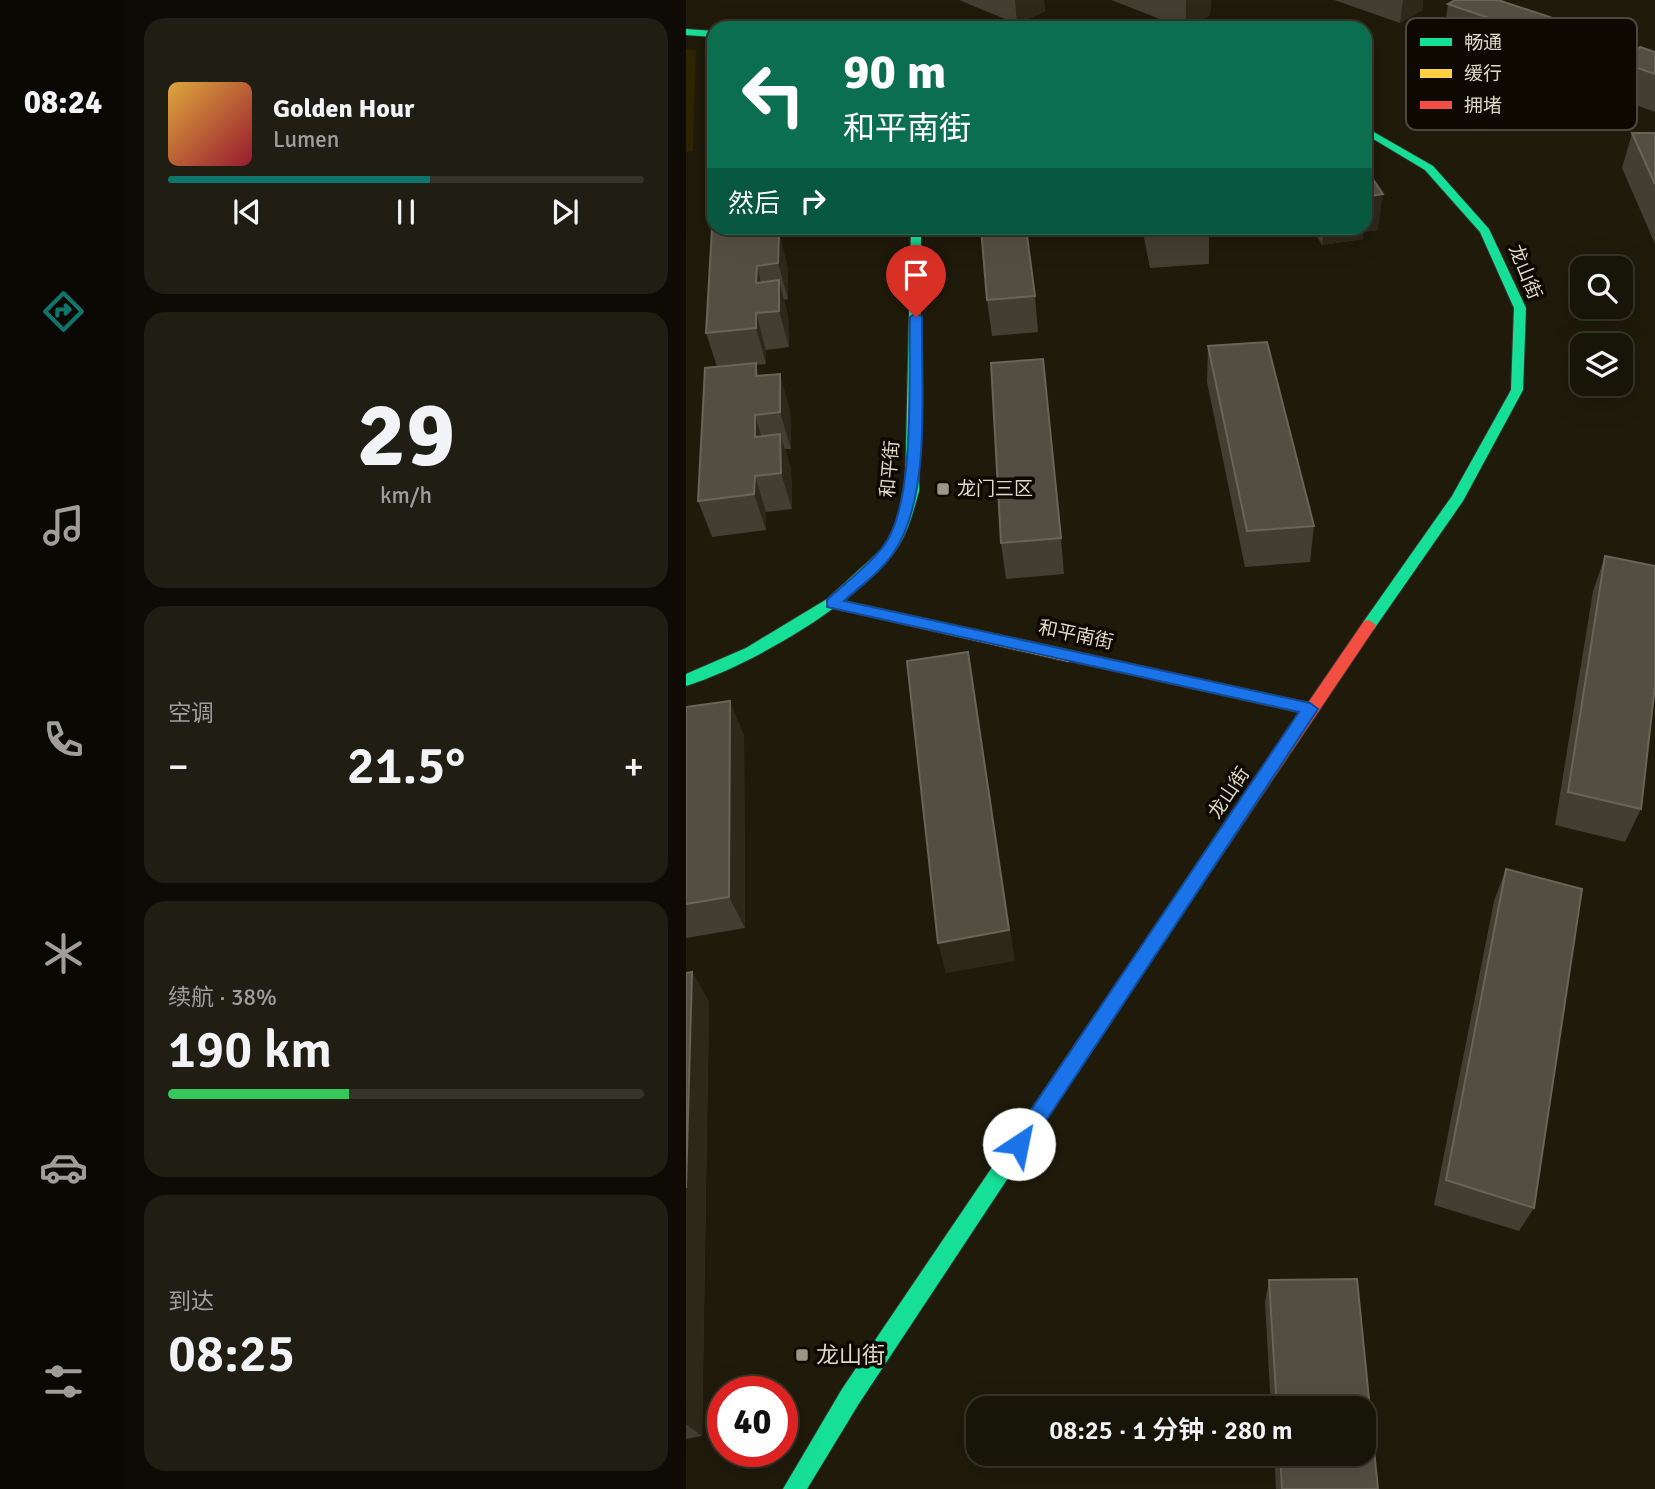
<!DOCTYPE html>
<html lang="zh">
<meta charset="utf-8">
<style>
body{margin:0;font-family:Signika,"Noto Sans SC",sans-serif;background:#201d12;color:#f1f3f6;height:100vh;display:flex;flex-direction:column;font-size:26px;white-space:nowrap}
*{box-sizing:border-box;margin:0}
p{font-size:23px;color:#9e9e9c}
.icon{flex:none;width:38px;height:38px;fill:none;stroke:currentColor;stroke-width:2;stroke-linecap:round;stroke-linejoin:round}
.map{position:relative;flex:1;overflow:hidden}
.sheet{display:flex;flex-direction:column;gap:18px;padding:18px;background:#0d0b04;width:560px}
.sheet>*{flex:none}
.hud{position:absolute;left:21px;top:21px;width:665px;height:214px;border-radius:21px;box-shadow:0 7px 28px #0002,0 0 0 2px #363329;background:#0b6e4f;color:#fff;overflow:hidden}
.tools{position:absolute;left:884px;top:256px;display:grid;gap:14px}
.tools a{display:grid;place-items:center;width:63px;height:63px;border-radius:14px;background:#171408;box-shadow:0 7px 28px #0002,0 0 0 2px #363329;font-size:35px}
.speed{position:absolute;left:21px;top:1376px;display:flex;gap:14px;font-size:35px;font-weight:700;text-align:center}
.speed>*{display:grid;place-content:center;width:91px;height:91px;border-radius:50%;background:#171408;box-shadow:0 7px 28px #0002,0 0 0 2px #363329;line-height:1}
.speed .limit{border:10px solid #d22;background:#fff;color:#111}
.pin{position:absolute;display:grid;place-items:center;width:60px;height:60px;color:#fff;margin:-72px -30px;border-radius:50% 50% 50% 0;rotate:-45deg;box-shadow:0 0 7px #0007}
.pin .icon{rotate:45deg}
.me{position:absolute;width:77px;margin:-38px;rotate:34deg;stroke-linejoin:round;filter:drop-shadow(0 0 5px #0008)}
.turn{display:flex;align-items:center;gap:24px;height:147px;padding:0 21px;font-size:32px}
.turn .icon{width:91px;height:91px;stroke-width:2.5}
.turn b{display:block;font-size:49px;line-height:60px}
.then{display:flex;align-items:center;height:66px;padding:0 21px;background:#0003;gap:14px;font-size:26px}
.big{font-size:52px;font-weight:600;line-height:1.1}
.sheet .widget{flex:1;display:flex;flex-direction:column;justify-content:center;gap:10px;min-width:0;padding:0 24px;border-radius:21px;background:#201d12}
.sheet .dial{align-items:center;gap:0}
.dial b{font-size:91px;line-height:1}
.song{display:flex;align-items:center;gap:21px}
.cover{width:84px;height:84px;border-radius:10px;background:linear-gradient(135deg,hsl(40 70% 55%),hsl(350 70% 35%))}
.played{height:7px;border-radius:4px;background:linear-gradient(90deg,#0f766e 55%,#363329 55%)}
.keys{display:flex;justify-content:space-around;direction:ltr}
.heat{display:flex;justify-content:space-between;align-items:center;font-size:38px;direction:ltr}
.charge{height:10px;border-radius:5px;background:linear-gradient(90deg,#34c759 38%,#363329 0)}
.trip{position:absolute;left:280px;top:1396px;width:410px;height:70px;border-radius:21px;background:#171408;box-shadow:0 7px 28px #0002,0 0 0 2px #363329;font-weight:600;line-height:70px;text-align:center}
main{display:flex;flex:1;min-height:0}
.menu{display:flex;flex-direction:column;width:126px;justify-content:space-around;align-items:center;background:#090803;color:#9e9e9c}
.menu .icon{width:49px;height:49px}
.menu .current{color:#0f766e}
.menu b{font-size:32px;color:#f1f3f6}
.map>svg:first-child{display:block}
.built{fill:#2f2601}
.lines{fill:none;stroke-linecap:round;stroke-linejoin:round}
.fast-casing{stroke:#38342a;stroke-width:2}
.slow-casing{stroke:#38342a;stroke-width:2}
.jam-casing{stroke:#38342a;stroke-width:2}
.fast{fill:#16e098;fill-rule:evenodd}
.slow{fill:#ffcf43;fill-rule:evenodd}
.jam{fill:#f24e42;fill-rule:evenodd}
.wall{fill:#443d31}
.shaded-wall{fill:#2e281b}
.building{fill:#544e42;stroke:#6a6357;stroke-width:2}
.route{fill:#1a73e8;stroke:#114b97;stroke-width:2}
.poi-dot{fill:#9b9686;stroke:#0d0901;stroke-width:2.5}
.labels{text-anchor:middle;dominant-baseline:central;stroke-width:7;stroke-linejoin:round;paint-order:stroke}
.street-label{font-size:19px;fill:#ded9c8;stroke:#0d0901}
.poi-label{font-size:19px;fill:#ded9c8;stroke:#0d0901;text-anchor:start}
.near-poi-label{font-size:23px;fill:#ded9c8;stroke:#0d0901;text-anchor:start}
.key{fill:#0d0901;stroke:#4c473d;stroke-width:2}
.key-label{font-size:19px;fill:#ded9c8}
</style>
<main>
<nav class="menu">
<b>08:24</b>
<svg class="icon current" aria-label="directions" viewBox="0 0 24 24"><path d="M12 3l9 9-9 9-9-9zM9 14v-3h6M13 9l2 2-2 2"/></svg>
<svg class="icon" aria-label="music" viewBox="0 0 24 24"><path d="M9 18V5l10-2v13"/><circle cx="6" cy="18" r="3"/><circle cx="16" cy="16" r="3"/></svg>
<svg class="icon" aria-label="phone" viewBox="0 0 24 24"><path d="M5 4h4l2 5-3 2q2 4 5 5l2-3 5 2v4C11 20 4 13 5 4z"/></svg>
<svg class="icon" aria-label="climate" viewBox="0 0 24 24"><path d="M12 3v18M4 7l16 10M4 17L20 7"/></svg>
<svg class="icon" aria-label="car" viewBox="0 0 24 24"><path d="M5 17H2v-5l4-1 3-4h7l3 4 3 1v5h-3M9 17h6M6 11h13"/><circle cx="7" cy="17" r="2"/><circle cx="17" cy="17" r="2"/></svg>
<svg class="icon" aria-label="filters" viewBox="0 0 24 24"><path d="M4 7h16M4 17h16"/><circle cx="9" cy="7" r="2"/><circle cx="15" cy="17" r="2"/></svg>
</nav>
<section class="sheet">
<div class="widget">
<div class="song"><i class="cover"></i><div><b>Golden Hour</b><p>Lumen</p></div></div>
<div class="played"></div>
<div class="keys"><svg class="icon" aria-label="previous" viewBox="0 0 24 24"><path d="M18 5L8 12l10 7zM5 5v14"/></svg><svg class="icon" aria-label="pause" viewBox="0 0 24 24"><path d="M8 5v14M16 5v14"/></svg><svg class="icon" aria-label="next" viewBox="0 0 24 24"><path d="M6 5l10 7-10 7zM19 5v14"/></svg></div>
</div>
<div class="widget dial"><b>29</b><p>km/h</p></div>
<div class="widget"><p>空调</p>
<div class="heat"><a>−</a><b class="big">21.5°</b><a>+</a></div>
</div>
<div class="widget"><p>续航 · 38%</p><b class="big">190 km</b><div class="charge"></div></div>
<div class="widget"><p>到达</p><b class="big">08:25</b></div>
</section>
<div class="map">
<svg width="969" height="1489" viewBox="0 0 969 1489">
<rect width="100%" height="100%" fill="#1f1a0a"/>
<polygon class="built" points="0,49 10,50 7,151 0,152"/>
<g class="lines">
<g class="fast-casing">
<g id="fast">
<polygon points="797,0 810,0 969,56 969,62"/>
<polygon points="0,29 28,31 28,37 0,35"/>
<polygon points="679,127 747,166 803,229 840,308 837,390 777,501 688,629 683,630 676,625 678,621 766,496 825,390 828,308 794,232 739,170 679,134"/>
<path d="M225,228H235L233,491C227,513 221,537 206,555C163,608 65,665 0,686V674L60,648L141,599L197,548L211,522L219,491Z"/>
<polygon points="383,650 624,703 632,709 624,715 378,660 376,656"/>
<polygon points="497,892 503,894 506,899 503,904 172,1405 121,1489 97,1489 156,1389 491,894"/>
</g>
</g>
<g class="slow-casing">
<polygon id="slow" points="146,598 383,650 390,656 383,662 141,607 139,603"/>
</g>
<g class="jam-casing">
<polygon id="jam" points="683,620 690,625 688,629 503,904 497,906 491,904 488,899 491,894 678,621"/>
</g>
<use href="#fast" class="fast"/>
<use href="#slow" class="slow"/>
<use href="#jam" class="jam"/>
</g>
<g class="wall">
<polygon points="273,0 358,0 359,11 331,24"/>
<polygon points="425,0 525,0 524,15 501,28 497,28"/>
<polygon points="648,0 737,0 736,10 714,23"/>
<polygon points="762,4 903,30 895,64 874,79 757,38"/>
<polygon points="969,52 969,112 925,96 934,62"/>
<polygon points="946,133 969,133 969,244 936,168"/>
<polygon points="26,228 72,228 74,234 102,268 102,299 98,300 102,316 103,347 80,350 80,364 70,365 73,376 104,410 105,449 99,449 105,470 106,509 80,512 80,530 26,537 12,501 31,367 20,333"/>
<polygon points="456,228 523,228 523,264 464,268"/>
<polygon points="626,228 679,228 692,230 677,232 677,239 636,245"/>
<polygon points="349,296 352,332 306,336 301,300"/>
<polygon points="522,346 628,526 624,562 559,567 521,382"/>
<polygon points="375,538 378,574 320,579 315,543"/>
<polygon points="919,556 955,809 939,842 869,825 907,591"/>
<polygon points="0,707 58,735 59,928 0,938"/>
<polygon points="820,869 848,1208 833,1231 748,1205 808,901"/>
<polygon points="6,972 23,1002 16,1436 0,1439 0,973"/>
<polygon points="671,1279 692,1489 590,1489 588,1454 677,1454 677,1409 585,1409 579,1302 583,1280"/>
</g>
<g class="shaded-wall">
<polygon points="329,0 358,0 359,11 331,24"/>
<polygon points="500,0 525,0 524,15 500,28"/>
<polygon points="717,0 737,0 736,10 714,23"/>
<polygon points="903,30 895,64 874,79 881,45"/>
<polygon points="697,194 692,230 677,232 677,239 636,245 638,228 679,228 679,197"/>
<polygon points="93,232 102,268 102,299 92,263"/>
<polygon points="71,266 80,302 70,283"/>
<polygon points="93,280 102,316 103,347 93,311"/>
<polygon points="70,313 80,350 80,364 70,328"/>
<polygon points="70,363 80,399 70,376"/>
<polygon points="94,374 104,410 105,449 94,412"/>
<polygon points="69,415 80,452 69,437"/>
<polygon points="94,434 105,470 106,509 95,473"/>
<polygon points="69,476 80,512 80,530 68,494"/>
<polygon points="282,652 288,687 329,961 260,973 252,943"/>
<polygon points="44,701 58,735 59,928 43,897"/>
<polygon points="6,972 23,1002 16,1436 0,1424 0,1188"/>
</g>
<g class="building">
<polygon points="769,0 812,0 903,30 881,45 762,4"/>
<polygon points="954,47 969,52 969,74 934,62"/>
<polygon points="946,133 969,133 969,184"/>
<polygon points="679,169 680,169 697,194 679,197"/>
<polygon points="26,228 71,228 71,235 93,232 92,263 71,266 70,283 93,280 93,311 70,313 70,328 20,333"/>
<polygon points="295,228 340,228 349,296 301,300"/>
<polygon points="462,228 524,228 463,233"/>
<polygon points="581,342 628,526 561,531 522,346"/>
<polygon points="357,359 375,538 315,543 305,363"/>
<polygon points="70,363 70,376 94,374 94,412 69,415 69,437 94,434 95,473 69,476 68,494 12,501 19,368"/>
<polygon points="919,556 969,566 969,685 955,809 882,792"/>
<polygon points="282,652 323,930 252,943 221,661"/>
<polygon points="44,701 43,897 0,904 0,707"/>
<polygon points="820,869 896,889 848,1208 760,1180"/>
<polygon points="6,972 0,1188 0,973"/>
<polygon points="671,1279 692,1489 596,1489 594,1454 677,1454 677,1409 591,1409 583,1280"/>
</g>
<path class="route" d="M230,313L236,317C235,386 246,496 208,552C196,571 174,586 158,601L624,703L632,709L340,1151L333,1154L326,1151L323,1144L326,1138L613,712L141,607V600C159,583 181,567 196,548C231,506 222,374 224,317Z"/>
<g class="poi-dot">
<rect x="250" y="482" width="14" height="14" rx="3.5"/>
<rect x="109" y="1348" width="14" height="14" rx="3.5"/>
</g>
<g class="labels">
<g class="street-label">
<text transform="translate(839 272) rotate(68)">龙山街</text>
<text transform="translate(204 469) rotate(-85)">和平街</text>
<text transform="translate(390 635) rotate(12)">和平南街</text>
<text transform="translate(543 793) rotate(-56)">龙山街</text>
</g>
<g class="poi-label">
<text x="271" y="489">龙门三区</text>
</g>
<g class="near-poi-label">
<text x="130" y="1355">龙山街</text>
</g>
</g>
<rect x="720" y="18" width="231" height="112" rx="10" class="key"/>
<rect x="734" y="38" width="32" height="8" fill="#16e098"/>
<rect x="734" y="69" width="32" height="9" fill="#ffcf43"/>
<rect x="734" y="101" width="32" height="8" fill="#f24e42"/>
<g class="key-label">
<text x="778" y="49">畅通</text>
<text x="778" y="80">缓行</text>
<text x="778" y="112">拥堵</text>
</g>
</svg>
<div class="tools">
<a><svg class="icon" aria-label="search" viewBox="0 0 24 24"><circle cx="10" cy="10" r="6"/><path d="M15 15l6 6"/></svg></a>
<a><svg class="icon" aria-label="layers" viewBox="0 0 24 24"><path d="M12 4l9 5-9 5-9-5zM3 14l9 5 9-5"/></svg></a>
</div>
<div class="speed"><div class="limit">40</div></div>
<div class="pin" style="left:230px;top:317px;background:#d93025"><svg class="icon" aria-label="arrive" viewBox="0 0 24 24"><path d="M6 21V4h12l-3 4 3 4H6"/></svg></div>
<svg class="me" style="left:333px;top:1144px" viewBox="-20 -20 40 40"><circle r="19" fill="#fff"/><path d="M0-13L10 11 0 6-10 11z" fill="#1a73e8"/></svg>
<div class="trip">08:25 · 1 分钟 · 280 m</div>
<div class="hud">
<div class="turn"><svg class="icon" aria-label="left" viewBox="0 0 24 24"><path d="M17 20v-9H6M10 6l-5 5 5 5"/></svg><div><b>90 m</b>和平南街</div></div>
<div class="then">然后<svg class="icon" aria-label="right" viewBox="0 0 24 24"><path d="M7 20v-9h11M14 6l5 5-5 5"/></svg></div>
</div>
</div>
</main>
